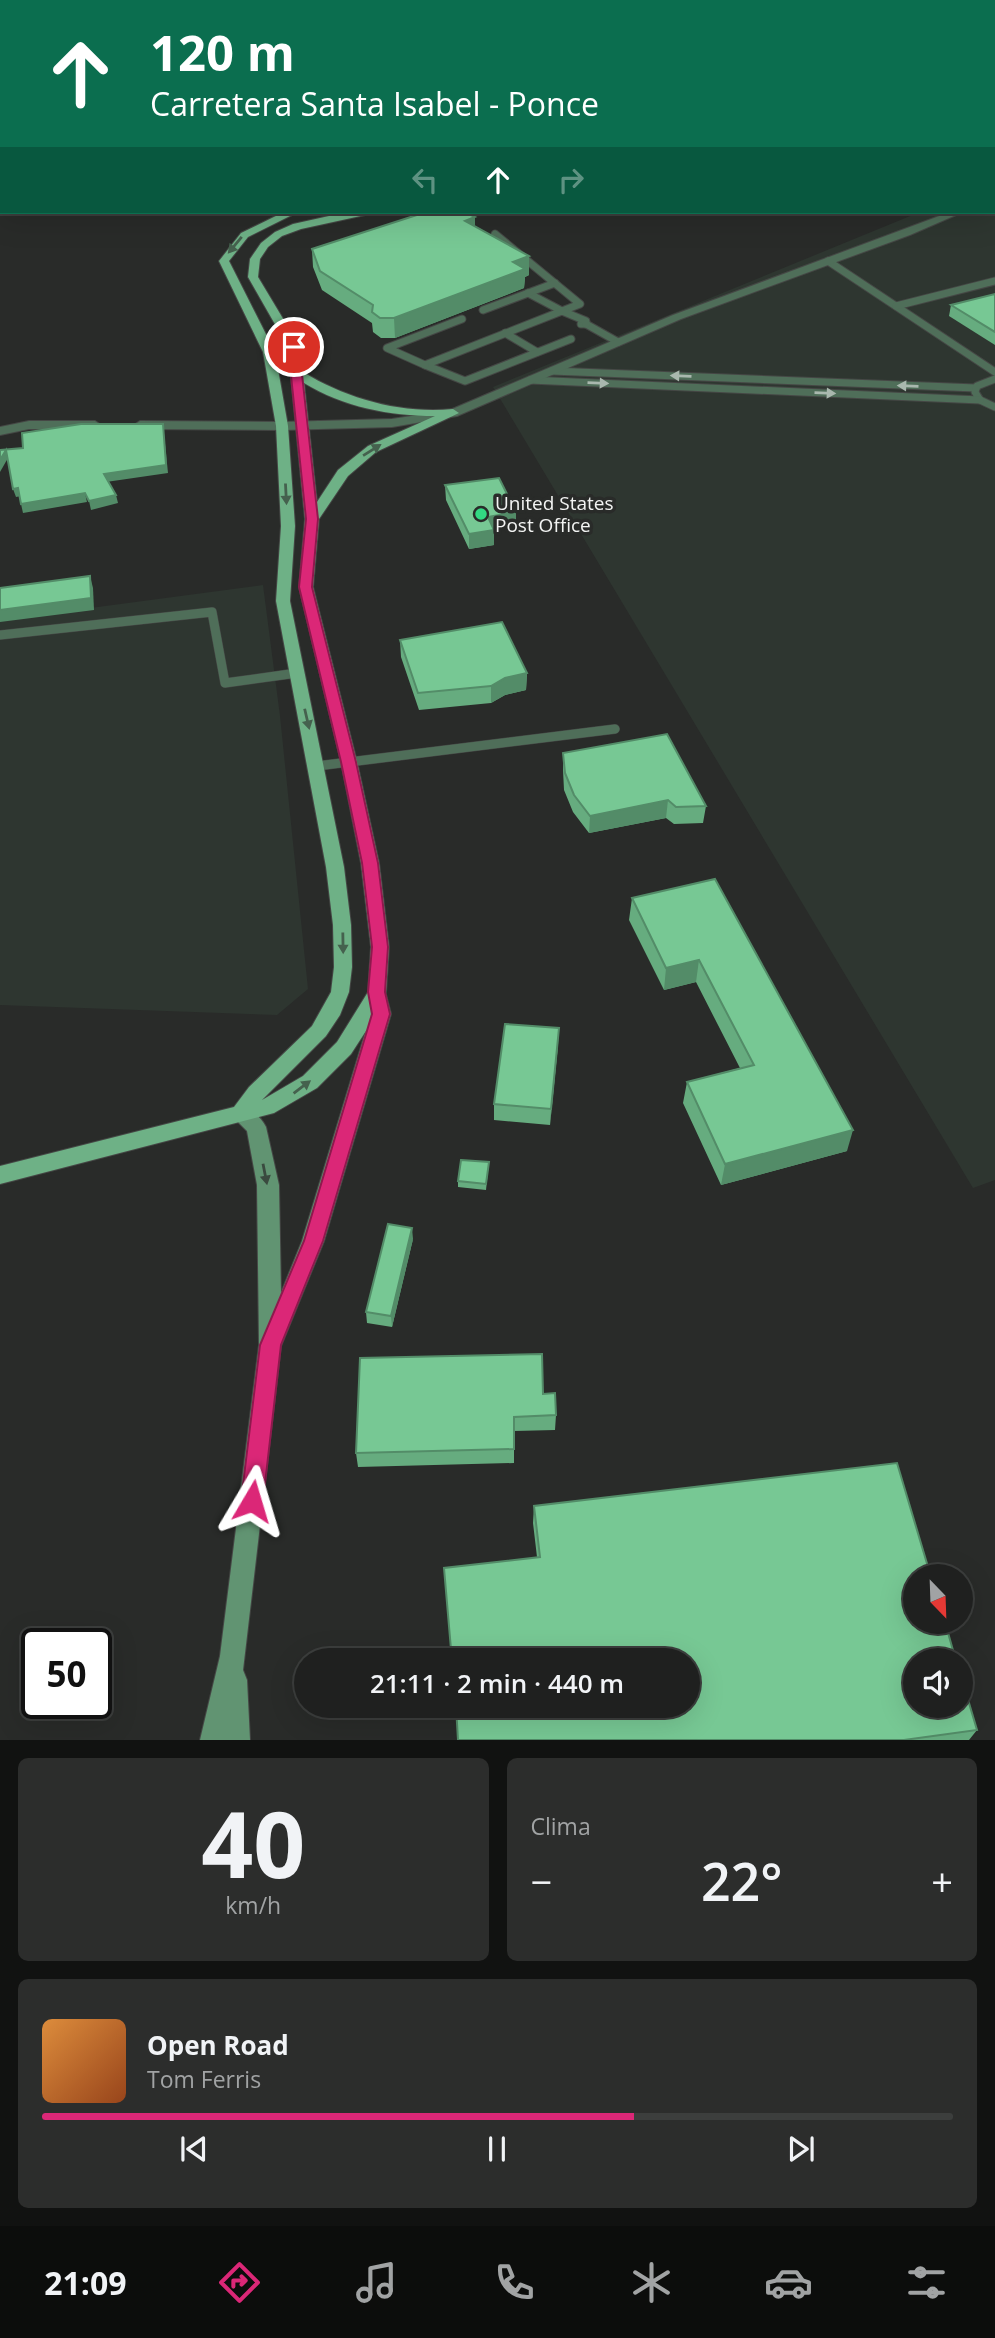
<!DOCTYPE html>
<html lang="es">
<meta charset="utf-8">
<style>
body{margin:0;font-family:"Open Sans",sans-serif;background:#2c2d2c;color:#f1f3f6;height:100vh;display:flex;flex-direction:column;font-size:26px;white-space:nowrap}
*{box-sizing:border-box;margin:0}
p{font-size:23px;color:#a1a3a4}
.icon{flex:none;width:38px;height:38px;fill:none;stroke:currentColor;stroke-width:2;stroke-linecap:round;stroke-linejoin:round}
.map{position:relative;height:1740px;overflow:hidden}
.side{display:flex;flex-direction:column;gap:18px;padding:18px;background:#111211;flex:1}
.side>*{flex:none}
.hud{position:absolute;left:0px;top:0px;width:996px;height:214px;box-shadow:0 7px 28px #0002,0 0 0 2px #3c3e3d;background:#0b6e4f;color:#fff;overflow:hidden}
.needle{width:46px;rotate:157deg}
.buttons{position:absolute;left:903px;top:1564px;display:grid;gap:14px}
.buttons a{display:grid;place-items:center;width:70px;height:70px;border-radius:50%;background:#1f201f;box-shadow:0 7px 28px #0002,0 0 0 2px #3c3e3d;font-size:35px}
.speed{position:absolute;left:21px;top:1628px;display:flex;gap:14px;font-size:35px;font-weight:700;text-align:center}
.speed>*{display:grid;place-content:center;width:91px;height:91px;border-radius:50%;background:#1f201f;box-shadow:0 7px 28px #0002,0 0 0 2px #3c3e3d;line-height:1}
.speed .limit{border:4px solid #111;border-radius:10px;background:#fff;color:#111}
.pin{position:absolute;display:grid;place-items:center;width:60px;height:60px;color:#fff;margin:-30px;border:4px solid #fff;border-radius:50%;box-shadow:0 2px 7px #0007}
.me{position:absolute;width:77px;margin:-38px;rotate:7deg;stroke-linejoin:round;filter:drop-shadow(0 0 5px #0008)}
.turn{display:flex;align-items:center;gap:24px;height:147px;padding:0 35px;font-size:32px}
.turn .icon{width:91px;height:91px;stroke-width:2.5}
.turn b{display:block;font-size:49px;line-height:60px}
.lanes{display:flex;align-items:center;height:66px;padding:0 35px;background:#0003;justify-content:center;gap:35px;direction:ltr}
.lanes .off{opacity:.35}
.big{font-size:52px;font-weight:600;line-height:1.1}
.side .tile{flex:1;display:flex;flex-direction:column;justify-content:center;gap:10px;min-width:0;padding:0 24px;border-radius:10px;background:#2c2d2c}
.side .dial{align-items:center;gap:0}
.dial b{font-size:91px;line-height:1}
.song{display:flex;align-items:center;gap:21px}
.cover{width:84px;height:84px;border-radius:10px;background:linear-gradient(135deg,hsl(30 70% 55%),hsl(20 70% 35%))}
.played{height:7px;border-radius:4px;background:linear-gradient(90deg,#db2777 65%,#3c3e3d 65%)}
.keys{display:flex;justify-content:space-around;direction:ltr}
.heat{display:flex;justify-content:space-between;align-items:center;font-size:38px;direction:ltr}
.side .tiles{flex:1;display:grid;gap:18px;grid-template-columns:1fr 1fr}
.tile:last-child{grid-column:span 2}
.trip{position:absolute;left:294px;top:1648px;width:406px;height:70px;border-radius:35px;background:#1f201f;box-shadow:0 7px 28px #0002,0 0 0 2px #3c3e3d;font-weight:600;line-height:70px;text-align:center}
.tabs{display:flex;height:112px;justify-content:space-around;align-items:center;background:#0c0d0c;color:#a1a3a4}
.tabs .icon{width:49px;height:49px}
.tabs .on{color:#db2777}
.tabs b{font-size:32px;color:#f1f3f6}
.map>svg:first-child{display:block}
.built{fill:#2e3630}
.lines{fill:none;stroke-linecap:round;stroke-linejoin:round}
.service-far1-casing{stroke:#454745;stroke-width:9}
.service-casing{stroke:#454745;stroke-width:10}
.minor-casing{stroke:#454745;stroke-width:2}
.secondary-casing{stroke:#454745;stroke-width:2}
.primary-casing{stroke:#454745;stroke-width:2}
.motorway-casing{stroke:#454745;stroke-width:3}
.service-far1{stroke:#4f6e59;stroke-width:7}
.service{stroke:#4f6e59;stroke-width:9}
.minor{fill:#4f6e59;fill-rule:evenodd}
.secondary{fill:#619472;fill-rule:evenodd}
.primary{fill:#6eb186;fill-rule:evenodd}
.motorway{fill:#7acb97;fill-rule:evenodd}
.wall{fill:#66ac7f}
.shaded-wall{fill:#538c68}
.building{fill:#77c894;stroke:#538c68;stroke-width:2}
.oneway{fill:#45614e}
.oneway2{fill:#a9b8ae}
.oneway3{fill:#3a4a3f}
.route{fill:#db2777;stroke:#8e194d;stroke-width:2}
.poi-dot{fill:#32d882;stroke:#292b29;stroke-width:2.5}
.labels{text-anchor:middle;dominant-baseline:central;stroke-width:7;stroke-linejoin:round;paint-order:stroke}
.far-poi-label{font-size:19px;fill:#f3f4f3;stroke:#292b29;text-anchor:start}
</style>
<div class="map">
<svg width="995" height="1740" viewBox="0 0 995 1740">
<rect width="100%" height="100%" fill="#292b29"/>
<g class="built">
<polygon points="995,181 995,1180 973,1188 493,387 920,212 994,212"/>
<polygon points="263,585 280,716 308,989 277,1015 0,1005 0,620"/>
</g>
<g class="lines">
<g class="service-far1-casing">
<g id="service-far1">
<polyline points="495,234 580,304 562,311 528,293"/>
<polyline points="828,261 995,372"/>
<polyline points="896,306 995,281"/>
<polyline points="483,310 555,283"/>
<polyline points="581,324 586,324 618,342"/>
<polyline points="505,333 537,352"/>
<polyline points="571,339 465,381 425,365 562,311 586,321 586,324"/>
<polyline points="425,365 387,348 462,319"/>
<polyline points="552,371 976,388"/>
<polyline points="995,379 977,386 975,392 980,400 995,407"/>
<polyline points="530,380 980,400"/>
</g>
</g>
<g class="service-casing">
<g id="service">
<polyline points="0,635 212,612 225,683 297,673"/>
<polyline points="317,766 615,729"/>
</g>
</g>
<g class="minor-casing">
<g id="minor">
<polygon points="995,193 995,200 994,200 994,193"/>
<polygon points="950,212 963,212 910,235 681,319 457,416 392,427 282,430 140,429 134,425 140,421 282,422 392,419 450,410 673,315"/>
<polygon points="29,421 95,421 101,425 95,429 29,429 0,435 0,427"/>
</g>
</g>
<g class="secondary-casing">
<path id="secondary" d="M377,985L384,987L391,1014L324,1241L281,1346L243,1670L247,1680L250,1740H200L220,1656L259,1345L257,1185L247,1131L230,1114L233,1108C246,1103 260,1115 266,1127L279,1185L281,1293L302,1241L371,1014L368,992L370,987Z"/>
</g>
<g class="primary-casing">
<g id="primary">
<rect x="994" y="94" width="1" height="6"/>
<rect x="994" y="110" width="1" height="6"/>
<path d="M284,212H298L248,237L229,261L275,352L288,426L295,526L290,601L344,867L351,925L352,967L349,992L340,1015L326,1036L262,1100L303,1076L337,1042L368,992L371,947L361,863L341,762L299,587L305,519L288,347L248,277L250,259L261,243L275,232L293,224L338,214L379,212L301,229L282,236L268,247L260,259L258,277L300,347L303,372C347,399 401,414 453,409L459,413L376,452L348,476L319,519L313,587L357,762L379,863L389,947L386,992L375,1017L351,1054L317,1088L274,1113L0,1184V1166L234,1107L249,1087L312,1026L331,992L334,967L333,925L326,867L276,601L281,526L276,426L263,352L219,261L241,233ZM304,383C343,407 390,416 435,416L368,446L338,470L317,502Z"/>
</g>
</g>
<g class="motorway-casing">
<g id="motorway">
<polygon points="995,89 995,96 994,96 994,89"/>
<rect x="994" y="126" width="1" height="6"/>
</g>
</g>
<use href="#service-far1" class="service-far1"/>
<use href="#service" class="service"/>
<use href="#minor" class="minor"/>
<use href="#secondary" class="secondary"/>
<use href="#primary" class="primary"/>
<use href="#motorway" class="motorway"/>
</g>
<g class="wall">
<polygon points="475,217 475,226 529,256 529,275 525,277 524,288 395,338 381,338 373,332 372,323 322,290 313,267 312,249"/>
<polygon points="995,294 995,345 949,316 951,305"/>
<polygon points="445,485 516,512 516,527 494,531 494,545 469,549 446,500"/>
<polygon points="400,640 527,673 526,690 505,695 491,703 419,710 401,657"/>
<polygon points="563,753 706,806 703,823 674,824 666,818 589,833 573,812 564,790 563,770"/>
<polygon points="715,879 847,1151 721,1185 683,1103 687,1082 740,1068 696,982 664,990 629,920 632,898"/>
<polygon points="558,1045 550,1125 494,1120 494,1104"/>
<polygon points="489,1162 486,1190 458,1187 458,1181"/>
<polygon points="413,1239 392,1327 367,1323 366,1312"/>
<polygon points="543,1394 556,1415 555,1430 514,1431 514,1463 358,1467 356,1453"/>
<polygon points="534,1506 977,1730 969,1740 458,1740 537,1557 533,1523"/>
</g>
<g class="shaded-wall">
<polygon points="475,217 475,236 465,221"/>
<polygon points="529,256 529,275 525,277 524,288 395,338 394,318 513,262"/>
<polygon points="163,424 168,473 106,482 104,474"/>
<polygon points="6,450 8,458 0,472 0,460"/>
<polygon points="18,488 21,496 16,497 13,489"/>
<polygon points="85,493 87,502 23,513 21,504"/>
<polygon points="116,495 118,503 91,510 89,501"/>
<polygon points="516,512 516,527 494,531 494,545 469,549 469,534 488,517"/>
<polygon points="90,576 93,588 94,610 0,622 0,610"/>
<polygon points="527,673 526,690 505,695 491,703 491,686 505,678"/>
<polygon points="668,800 666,818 589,833 590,816"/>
<polygon points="699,960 696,982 664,990 666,968"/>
<polygon points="559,1028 558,1045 550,1125 551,1109"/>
<polygon points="853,1130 847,1151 721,1185 725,1164"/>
<polygon points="412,1228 413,1239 392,1327 391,1316"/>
</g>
<g class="building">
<polygon points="426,212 465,212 475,217 465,221 529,256 513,262 525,269 394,318 380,318 372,312 373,305 320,271 312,249"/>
<polygon points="995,294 995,332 951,305"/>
<polygon points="81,424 163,424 166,465 104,474 116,495 89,501 85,493 21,504 18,488 13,489 6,450 0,460 0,450 23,448 22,433"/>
<polygon points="499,478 516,512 488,517 494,530 469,534 445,485"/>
<polygon points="90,576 91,598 0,610 0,588"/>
<polygon points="502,622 527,673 505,678 491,686 418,693 400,640"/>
<polygon points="667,734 706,806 676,807 668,800 590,816 574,795 565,773 563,753"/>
<polygon points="715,879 853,1130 725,1164 687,1082 754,1065 699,960 666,968 632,898"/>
<polygon points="505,1024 559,1028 551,1109 494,1104"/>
<polygon points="461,1160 489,1162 486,1184 458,1181"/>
<polygon points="388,1224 412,1228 391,1316 366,1312"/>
<polygon points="542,1354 543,1394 555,1393 556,1415 514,1417 514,1449 356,1453 360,1358"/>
<polygon points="897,1463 931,1577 915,1577 915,1622 945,1622 956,1661 915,1661 915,1706 961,1706 961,1676 977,1730 904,1740 458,1740 456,1706 688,1706 688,1661 452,1661 444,1568 540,1557 534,1506"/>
</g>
<defs><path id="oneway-solid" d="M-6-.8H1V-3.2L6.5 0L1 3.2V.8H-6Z" transform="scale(1.75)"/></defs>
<g class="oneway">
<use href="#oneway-solid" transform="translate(235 245) rotate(130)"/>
<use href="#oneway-solid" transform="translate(372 450) rotate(-32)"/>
<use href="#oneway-solid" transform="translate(286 494) rotate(87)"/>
<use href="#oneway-solid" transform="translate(307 719) rotate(77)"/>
<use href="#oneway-solid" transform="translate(343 943) rotate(89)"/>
<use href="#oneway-solid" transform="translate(302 1087) rotate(-37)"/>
</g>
<g class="oneway2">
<use href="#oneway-solid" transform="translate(681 376) rotate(-178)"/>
<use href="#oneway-solid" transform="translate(598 383) rotate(2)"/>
<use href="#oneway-solid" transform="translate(908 386) rotate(-178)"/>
<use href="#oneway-solid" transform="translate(825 393) rotate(2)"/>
</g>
<use class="oneway3" href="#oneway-solid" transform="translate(265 1174) rotate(79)"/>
<polygon class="route" points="294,344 299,347 318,519 312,587 356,762 378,863 388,947 385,992 390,1014 323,1241 281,1345 263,1501 260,1509 252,1512 244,1509 241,1501 260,1345 304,1241 372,1014 368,992 372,947 362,863 341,762 299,587 306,519 288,347"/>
<circle class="poi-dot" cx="481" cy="514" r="7"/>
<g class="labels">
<g class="far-poi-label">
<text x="495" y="503">United States<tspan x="495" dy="22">Post Office</tspan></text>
</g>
</g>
</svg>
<div class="buttons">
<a><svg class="needle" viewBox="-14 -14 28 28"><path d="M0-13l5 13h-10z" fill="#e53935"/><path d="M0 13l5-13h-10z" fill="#a1a3a4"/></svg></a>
<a><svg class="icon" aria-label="sound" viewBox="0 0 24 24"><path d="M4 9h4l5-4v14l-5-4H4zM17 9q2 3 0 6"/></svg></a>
</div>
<div class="speed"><div class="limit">50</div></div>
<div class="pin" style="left:294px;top:347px;background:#d93025"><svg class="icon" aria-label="arrive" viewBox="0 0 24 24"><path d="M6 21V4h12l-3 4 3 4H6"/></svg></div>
<svg class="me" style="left:252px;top:1501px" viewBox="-20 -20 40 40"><path d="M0-17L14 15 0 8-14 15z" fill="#db2777" stroke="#fff" stroke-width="4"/></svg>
<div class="trip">21:11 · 2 min · 440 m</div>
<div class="hud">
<div class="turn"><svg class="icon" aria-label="ahead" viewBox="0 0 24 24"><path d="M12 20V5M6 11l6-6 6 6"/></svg><div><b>120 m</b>Carretera Santa Isabel - Ponce</div></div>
<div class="lanes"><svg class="icon off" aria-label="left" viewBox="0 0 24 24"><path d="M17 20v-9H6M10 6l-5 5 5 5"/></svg><svg class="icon" aria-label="ahead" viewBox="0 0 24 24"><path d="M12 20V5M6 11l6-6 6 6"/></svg><svg class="icon off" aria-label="right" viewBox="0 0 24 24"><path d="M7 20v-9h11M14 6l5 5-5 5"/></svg></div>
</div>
</div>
<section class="side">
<div class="tiles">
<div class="tile dial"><b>40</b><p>km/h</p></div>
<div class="tile"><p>Clima</p>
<div class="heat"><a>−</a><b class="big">22°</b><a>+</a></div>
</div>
<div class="tile">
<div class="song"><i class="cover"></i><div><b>Open Road</b><p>Tom Ferris</p></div></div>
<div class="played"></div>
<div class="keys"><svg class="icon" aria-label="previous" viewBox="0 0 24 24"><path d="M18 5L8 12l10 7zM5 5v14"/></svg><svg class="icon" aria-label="pause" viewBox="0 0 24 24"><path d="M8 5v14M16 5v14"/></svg><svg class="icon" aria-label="next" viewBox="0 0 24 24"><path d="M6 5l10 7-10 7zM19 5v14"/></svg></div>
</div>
</div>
</section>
<nav class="tabs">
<b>21:09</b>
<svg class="icon on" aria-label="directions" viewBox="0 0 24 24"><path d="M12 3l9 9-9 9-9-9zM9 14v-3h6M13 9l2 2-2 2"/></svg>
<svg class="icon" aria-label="music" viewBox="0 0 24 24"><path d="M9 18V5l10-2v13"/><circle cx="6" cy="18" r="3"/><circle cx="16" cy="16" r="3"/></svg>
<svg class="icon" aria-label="phone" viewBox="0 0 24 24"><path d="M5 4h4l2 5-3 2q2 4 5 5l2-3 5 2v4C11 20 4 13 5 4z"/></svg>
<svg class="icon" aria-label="climate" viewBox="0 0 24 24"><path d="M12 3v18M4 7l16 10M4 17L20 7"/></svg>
<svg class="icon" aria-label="car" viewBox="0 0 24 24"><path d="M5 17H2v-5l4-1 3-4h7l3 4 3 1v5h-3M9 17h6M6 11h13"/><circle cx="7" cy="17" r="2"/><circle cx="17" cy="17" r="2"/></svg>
<svg class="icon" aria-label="filters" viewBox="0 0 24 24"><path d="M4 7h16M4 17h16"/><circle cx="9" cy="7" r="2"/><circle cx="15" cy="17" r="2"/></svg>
</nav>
